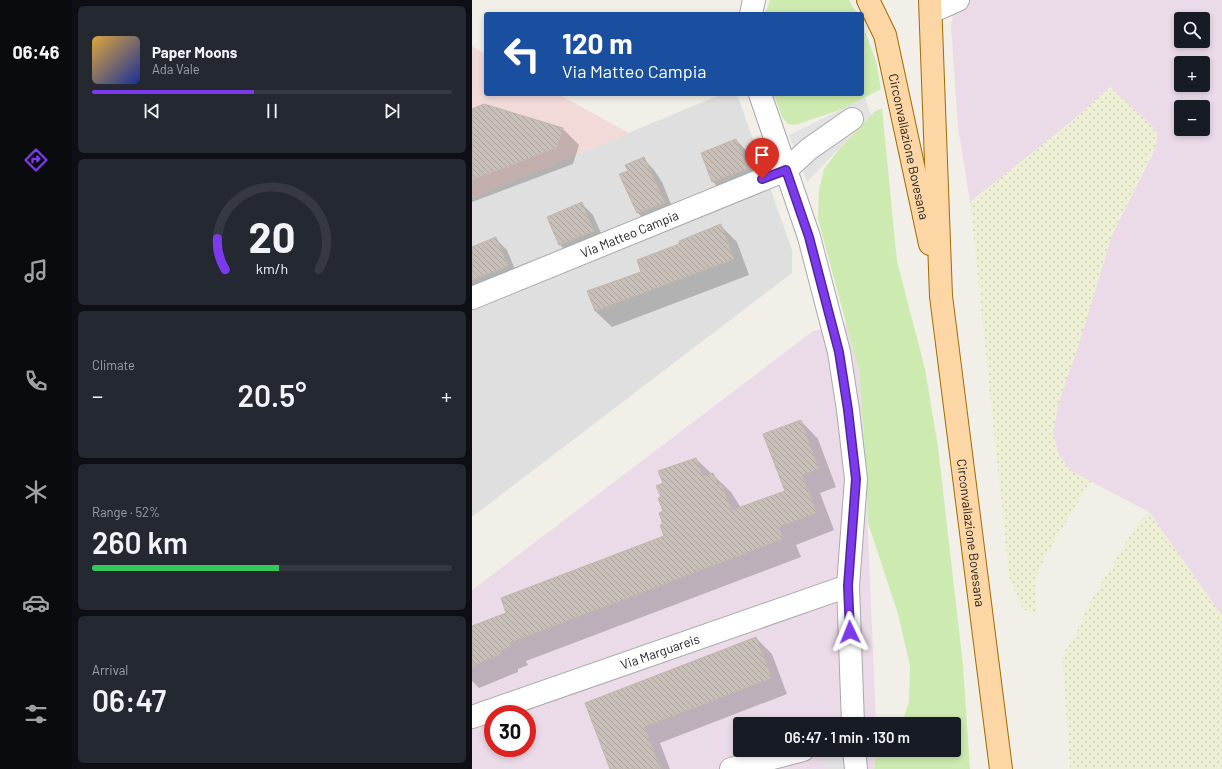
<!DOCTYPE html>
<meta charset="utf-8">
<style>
body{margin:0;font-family:Barlow,sans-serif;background:#242831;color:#f1f3f6;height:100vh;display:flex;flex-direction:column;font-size:15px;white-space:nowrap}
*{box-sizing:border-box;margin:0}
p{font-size:13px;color:#9ea1a6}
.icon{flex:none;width:22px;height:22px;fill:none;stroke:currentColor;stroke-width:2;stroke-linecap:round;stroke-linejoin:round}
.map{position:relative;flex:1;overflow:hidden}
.side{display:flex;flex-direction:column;gap:6px;padding:6px;background:#0d0f14;width:400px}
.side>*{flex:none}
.banner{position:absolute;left:12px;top:12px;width:380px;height:84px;border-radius:4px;box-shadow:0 2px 6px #0003;background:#1a4fa0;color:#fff;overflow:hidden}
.controls{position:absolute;left:702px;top:12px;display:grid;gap:8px}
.controls a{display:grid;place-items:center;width:36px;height:36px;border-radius:4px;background:#171b24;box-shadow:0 2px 6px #0003;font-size:20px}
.speed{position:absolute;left:12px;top:705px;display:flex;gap:8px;font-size:20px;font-weight:700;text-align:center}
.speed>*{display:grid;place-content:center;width:52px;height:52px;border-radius:50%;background:#171b24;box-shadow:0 2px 6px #0003;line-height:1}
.speed .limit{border:6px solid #d22;background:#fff;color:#111}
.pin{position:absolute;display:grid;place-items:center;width:34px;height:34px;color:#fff;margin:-41px -17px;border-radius:50% 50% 50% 0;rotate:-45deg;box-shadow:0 0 4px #0007}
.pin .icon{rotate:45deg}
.me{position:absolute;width:44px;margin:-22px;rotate:358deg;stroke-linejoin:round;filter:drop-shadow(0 0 3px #0008)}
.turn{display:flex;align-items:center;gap:14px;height:84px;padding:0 12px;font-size:18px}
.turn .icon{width:52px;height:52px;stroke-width:2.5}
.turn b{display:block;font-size:28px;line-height:34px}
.big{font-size:30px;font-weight:600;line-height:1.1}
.side .widget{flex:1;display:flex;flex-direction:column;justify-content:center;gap:6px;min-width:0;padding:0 14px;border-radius:6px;background:#242831}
.side .dial{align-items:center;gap:0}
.dial svg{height:104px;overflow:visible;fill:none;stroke:#363941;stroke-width:7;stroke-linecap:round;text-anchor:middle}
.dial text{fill:#f1f3f6;stroke:none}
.song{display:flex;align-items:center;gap:12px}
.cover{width:48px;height:48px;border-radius:6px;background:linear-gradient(135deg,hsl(40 70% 55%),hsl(230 70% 35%))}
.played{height:4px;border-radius:2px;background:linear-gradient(90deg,#7c3aed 45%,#363941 45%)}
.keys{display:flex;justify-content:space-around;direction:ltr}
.heat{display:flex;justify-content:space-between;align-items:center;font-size:22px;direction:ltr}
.charge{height:6px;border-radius:3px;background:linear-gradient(90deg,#34c759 52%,#363941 0)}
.trip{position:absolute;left:261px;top:717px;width:228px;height:40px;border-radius:4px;background:#171b24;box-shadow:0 2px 6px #0003;font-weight:600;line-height:40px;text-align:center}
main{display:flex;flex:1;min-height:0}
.tabs{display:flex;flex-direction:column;width:72px;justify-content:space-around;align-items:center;background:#090b0e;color:#9ea1a6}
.tabs .icon{width:28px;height:28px}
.tabs .on{color:#7c3aed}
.tabs b{font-size:18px;color:#f1f3f6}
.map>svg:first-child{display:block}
.residential{fill:#e0dfdf}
.commercial{fill:#f2dad9}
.industrial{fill:#ebdbe8;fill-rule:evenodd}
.farmland{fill:url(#farmland-dots)}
.grass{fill:#cdebb0}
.parking{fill:#e2e2e2}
.shadow{fill:#0003}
.building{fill:url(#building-back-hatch);stroke:#c4b6ab}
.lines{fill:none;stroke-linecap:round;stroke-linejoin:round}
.minor-casing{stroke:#a9a9a9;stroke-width:24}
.major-casing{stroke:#a06b00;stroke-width:24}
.minor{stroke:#fff;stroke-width:22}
.major{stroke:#fcd6a4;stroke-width:22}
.route-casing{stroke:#51269a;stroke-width:10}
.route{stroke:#7c3aed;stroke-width:7}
.labels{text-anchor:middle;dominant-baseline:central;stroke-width:3.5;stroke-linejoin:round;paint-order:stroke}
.street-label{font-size:13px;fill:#222;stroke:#fff}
</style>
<main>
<nav class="tabs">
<b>06:46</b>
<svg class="icon on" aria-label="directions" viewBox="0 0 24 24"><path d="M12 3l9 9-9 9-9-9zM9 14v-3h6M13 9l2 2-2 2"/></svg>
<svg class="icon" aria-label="music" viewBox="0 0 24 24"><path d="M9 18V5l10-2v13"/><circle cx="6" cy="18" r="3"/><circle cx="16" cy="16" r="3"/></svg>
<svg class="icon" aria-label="phone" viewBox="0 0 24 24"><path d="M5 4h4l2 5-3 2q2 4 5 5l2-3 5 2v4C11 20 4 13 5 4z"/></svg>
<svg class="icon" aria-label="climate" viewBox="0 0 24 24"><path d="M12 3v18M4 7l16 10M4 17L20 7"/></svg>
<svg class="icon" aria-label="car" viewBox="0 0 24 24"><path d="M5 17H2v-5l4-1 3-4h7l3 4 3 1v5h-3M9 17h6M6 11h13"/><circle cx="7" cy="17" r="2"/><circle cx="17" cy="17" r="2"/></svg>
<svg class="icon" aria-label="filters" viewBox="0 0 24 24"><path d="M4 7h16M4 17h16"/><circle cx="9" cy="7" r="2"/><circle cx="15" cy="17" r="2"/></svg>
</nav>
<section class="side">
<div class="widget">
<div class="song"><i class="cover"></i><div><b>Paper Moons</b><p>Ada Vale</p></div></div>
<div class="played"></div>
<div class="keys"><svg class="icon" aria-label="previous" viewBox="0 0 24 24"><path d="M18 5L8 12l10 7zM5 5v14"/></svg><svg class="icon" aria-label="pause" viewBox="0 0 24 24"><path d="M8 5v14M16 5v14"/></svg><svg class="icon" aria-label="next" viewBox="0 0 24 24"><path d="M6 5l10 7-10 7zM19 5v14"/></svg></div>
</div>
<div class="widget dial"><svg viewBox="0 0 100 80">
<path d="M14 69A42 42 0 1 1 86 69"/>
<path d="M14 69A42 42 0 0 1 8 45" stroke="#7c3aed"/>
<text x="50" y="56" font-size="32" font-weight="700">20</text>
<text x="50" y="72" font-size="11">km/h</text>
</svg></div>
<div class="widget"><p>Climate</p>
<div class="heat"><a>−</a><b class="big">20.5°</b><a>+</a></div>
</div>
<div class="widget"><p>Range · 52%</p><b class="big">260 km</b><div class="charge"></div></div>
<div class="widget"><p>Arrival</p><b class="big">06:47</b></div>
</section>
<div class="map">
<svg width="750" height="769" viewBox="0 0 750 769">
<defs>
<pattern id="farmland-dots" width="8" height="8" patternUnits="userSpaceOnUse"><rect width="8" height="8" fill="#eef0d5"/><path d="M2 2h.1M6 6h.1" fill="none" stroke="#ccceb7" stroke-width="1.8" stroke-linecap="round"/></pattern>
<pattern id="building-back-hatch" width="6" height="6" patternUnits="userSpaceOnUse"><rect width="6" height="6" fill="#c7bfb8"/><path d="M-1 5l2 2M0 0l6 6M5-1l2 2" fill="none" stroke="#aba49e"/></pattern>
</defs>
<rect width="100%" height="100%" fill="#f2efe9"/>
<polygon class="residential" points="250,94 265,94 320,250 320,273 0,517 0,198"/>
<polygon class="commercial" points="0,46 14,54 14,94 86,94 157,133 0,198"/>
<g class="industrial">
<path d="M484,0H750V616L677,512L599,471L587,455L581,434L587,401L604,353L640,235L680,155L684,144L685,133L678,124L638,87L600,121L498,202L486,127L479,25ZM709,19H731V41H709ZM709,63H731V85H709ZM709,107H731V129H709Z"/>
<path d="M375,324L387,371L392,437L404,724H268V750H405L402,769H0V590L341,331ZM21,714H55V748H21Z"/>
</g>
<g class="farmland">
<polygon points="638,87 678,124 685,133 684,144 640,235 604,353 587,401 581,434 587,455 599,471 619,481 574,555 563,580 565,615 552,609 546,600 537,576 498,202 600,121"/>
<polygon points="677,512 750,616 750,769 598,769 590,656 605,632 615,607 665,524"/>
</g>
<g class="grass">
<polygon points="298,0 377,0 385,14 293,14"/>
<polygon points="390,24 404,61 409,89 371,109 323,125 316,124 310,117 302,94 390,94"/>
<polygon points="410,108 425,261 453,369 466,447 491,665 498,769 402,769 405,750 482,750 482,724 426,724 431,720 437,702 438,666 426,614 396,523 392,437 387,371 346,219 347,190 352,169 368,148 403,111"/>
</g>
<g class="parking">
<polygon points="393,98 399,115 335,182 317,135"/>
<polygon points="351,750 383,750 386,769 353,769"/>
</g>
<g class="shadow">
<polygon points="0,110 91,129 107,145 101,164 0,202"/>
<polygon points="264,140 275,151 286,180 252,193 241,182 230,154"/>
<polygon points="171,158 182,170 190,182 203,214 177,224 166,213 148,175 157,171"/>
<polygon points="110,204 121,215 133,242 99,256 88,245 76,218"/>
<polygon points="248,225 265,242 277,275 140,327 123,311 117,292 170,273 209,244"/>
<polygon points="24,239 35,250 46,277 0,296 0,248"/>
<polygon points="329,421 346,439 364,487 348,493 362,530 324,545 329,557 54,661 56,665 46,669 46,672 7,688 0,681 0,627 35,613 193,536 190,498 192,483 224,459 259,492 269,508 314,491"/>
<polygon points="284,638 300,654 315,694 188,743 198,769 140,769 114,704"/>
</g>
<g class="building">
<polygon points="12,104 91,128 85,148 0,180 0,109"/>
<polygon points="264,139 275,169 240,182 229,153"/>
<polygon points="172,157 193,203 165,213 147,174 156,171 153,165"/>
<polygon points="110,202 122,231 87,245 75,217"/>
<polygon points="249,224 262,259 123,311 115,291 169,272 165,260 207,244 207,241"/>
<polygon points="24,237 36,266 0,280 0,247"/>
<polygon points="329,420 347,469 330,475 345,513 307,527 311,539 37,643 39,647 28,651 29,654 0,666 0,626 34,613 29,598 192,536 188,525 191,524 187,513 191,511 186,498 189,497 184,486 191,483 186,471 224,458 231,476 241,473 246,485 249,484 260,510 313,491 291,434"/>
<polygon points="284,637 300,678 172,727 189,769 138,769 113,703"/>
</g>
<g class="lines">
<g class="minor-casing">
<g id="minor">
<polyline points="459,12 486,0"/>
<polyline points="279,14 282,0"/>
<polyline points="288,94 337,237 367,352 376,410 384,479 376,586 381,724"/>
<path id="s1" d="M0,298L314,170L337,149L380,119"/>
<path id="s2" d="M0,717L376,586"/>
<polyline points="382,750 384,769"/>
<polyline points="259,769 331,750"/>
</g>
</g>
<g class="major-casing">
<g id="major">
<path id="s3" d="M396,0L413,35L458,244"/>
<path id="s4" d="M458,0L469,296L529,769"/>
</g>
</g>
<use href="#minor" class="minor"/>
<use href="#major" class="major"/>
</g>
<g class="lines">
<g class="route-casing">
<polyline id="route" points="290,179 314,170 337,237 367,352 376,410 384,479 376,586 378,632"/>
</g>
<use href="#route" class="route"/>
</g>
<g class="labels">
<g class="street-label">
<text stroke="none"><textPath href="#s3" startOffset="153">Circonvallazione Bovesana</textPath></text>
<text stroke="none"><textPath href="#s1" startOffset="170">Via Matteo Campia</textPath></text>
<text stroke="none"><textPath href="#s4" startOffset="535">Circonvallazione Bovesana</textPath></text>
<text stroke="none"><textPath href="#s2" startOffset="199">Via Marguareis</textPath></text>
</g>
</g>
</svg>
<div class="controls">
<a><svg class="icon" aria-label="search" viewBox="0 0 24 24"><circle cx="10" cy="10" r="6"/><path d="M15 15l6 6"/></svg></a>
<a>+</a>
<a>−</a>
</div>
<div class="speed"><div class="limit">30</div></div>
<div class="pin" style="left:290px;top:179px;background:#d93025"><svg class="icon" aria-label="arrive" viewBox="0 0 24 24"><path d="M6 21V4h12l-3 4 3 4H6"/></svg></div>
<svg class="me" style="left:378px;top:632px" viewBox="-20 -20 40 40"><path d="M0-17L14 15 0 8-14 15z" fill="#7c3aed" stroke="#fff" stroke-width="4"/></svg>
<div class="trip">06:47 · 1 min · 130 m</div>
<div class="banner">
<div class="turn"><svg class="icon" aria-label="left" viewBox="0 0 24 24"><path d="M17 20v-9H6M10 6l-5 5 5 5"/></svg><div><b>120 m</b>Via Matteo Campia</div></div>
</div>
</div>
</main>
